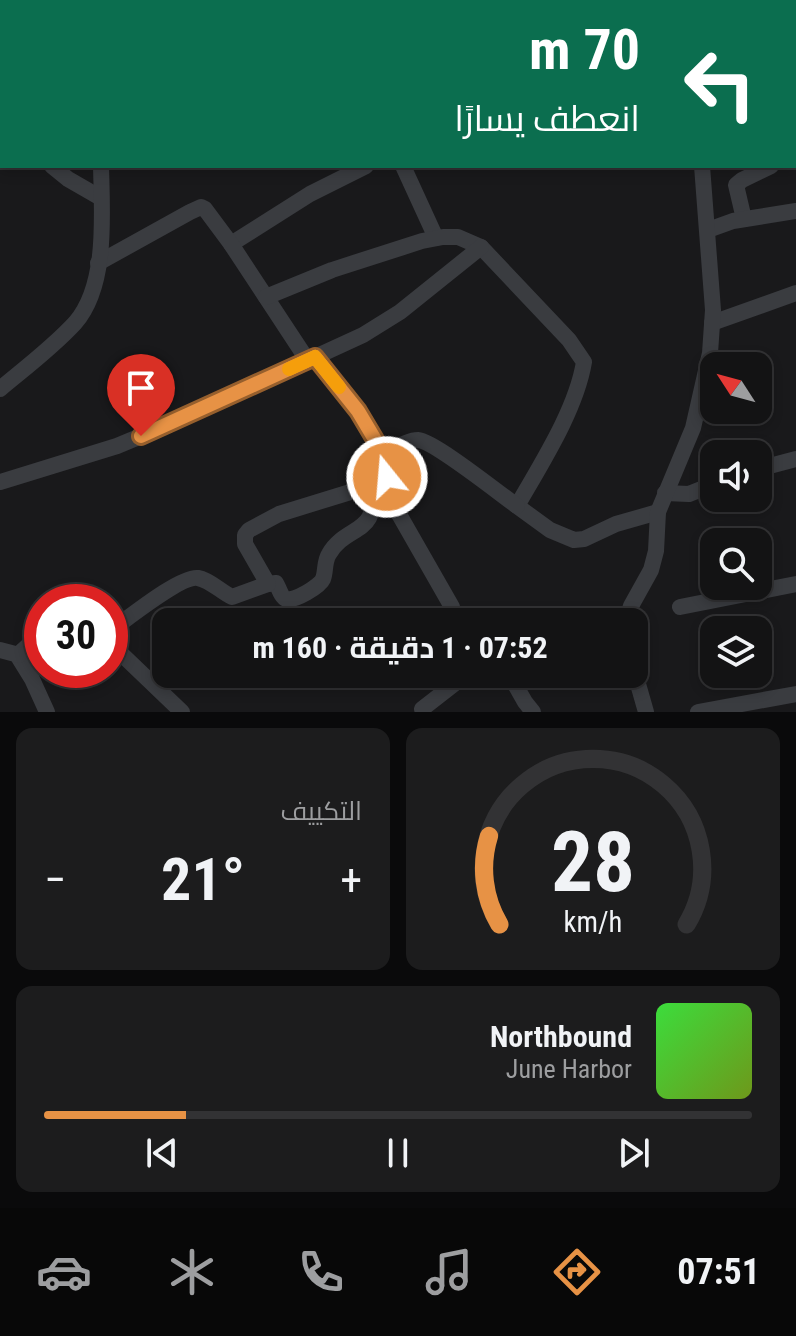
<!DOCTYPE html>
<html lang="ar">
<meta charset="utf-8">
<style>
body{margin:0;font-family:"Roboto Condensed",Cairo,sans-serif;background:#1c1c1d;color:#f1f3f6;direction:rtl;height:100vh;display:flex;flex-direction:column;font-size:30px;white-space:nowrap}
*{box-sizing:border-box;margin:0}
p{font-size:26px;color:#9d9ea0}
.icon{flex:none;width:44px;height:44px;fill:none;stroke:currentColor;stroke-width:2;stroke-linecap:round;stroke-linejoin:round}
.map{position:relative;height:712px;overflow:hidden;direction:ltr}
.sheet{display:flex;flex-direction:column;gap:16px;padding:16px;background:#0a0a0b;flex:1}
.sheet>*{flex:none}
.hud{position:absolute;left:0px;top:0px;width:796px;height:168px;box-shadow:0 4px 12px #0003,0 0 0 2px #323234;direction:rtl;background:#0b6e4f;color:#fff;overflow:hidden}
.needle{width:52px;rotate:306deg}
.tools{position:absolute;left:700px;top:352px;display:grid;gap:16px}
.tools a{display:grid;place-items:center;width:72px;height:72px;border-radius:16px;background:#131314;box-shadow:0 4px 12px #0003,0 0 0 2px #323234;font-size:40px}
.speed{position:absolute;left:24px;top:584px;display:flex;gap:16px;font-size:40px;font-weight:700;text-align:center}
.speed>*{display:grid;place-content:center;width:104px;height:104px;border-radius:50%;background:#131314;box-shadow:0 4px 12px #0003,0 0 0 2px #323234;line-height:1}
.speed .limit{border:12px solid #d22;background:#fff;color:#111}
.pin{position:absolute;display:grid;place-items:center;width:68px;height:68px;color:#fff;margin:-82px -34px;border-radius:50% 50% 50% 0;rotate:-45deg;box-shadow:0 0 8px #0007}
.pin .icon{rotate:45deg}
.me{position:absolute;width:88px;margin:-44px;rotate:343deg;stroke-linejoin:round;filter:drop-shadow(0 0 6px #0008)}
.turn{display:flex;align-items:center;gap:28px;height:168px;padding:0 24px;font-size:36px}
.turn .icon{width:104px;height:104px;stroke-width:2.5}
.turn b{display:block;font-size:56px;line-height:68px}
.big{font-size:60px;font-weight:700;line-height:1.1}
.sheet .card{flex:1;display:flex;flex-direction:column;justify-content:center;gap:12px;min-width:0;padding:0 28px;border-radius:16px;background:#1c1c1d}
.sheet .dial{align-items:center;gap:0}
.dial svg{height:208px;overflow:visible;fill:none;stroke:#323234;stroke-width:7;stroke-linecap:round;text-anchor:middle}
.dial text{fill:#f1f3f6;stroke:none}
.song{display:flex;align-items:center;gap:24px}
.cover{width:96px;height:96px;border-radius:12px;background:linear-gradient(135deg,hsl(120 70% 55%),hsl(80 70% 35%))}
.played{height:8px;border-radius:4px;background:linear-gradient(90deg,#e79245 20%,#323234 20%)}
.keys{display:flex;justify-content:space-around;direction:ltr}
.heat{display:flex;justify-content:space-between;align-items:center;font-size:44px;direction:ltr}
.sheet .tiles{flex:1;display:grid;gap:16px;grid-template-columns:1fr 1fr}
.card:last-child{grid-column:span 2}
.trip{position:absolute;left:152px;top:608px;width:496px;height:80px;border-radius:16px;background:#131314;box-shadow:0 4px 12px #0003,0 0 0 2px #323234;font-weight:700;line-height:80px;text-align:center;direction:rtl}
.tabs{display:flex;height:128px;justify-content:space-around;align-items:center;background:#080808;color:#9d9ea0}
.tabs .icon{width:56px;height:56px}
.tabs .on{color:#e79245}
.tabs b{font-size:36px;color:#f1f3f6}
.map>svg:first-child{display:block}
.lines{fill:none;stroke-linecap:round;stroke-linejoin:round}
.minor{stroke:#3a3c40;stroke-width:16}
.route-casing{stroke:#965f2d;stroke-width:20}
.route{stroke:#e79245;stroke-width:14}
.slow{stroke:#f59e0b;stroke-width:14}
</style>
<div class="map">
<svg width="796" height="712" viewBox="0 0 796 712">
<rect width="100%" height="100%" fill="#19191b"/>
<g class="lines">
<g class="minor">
<polyline points="101,0 101,2"/>
<polyline points="686,0 687,2"/>
<polyline points="366,2 369,0"/>
<polyline points="794,94 796,98"/>
<polyline points="0,97 2,99"/>
<polyline points="794,116 796,114"/>
<polyline points="52,166 68,179 101,198"/>
<polyline points="403,166 436,238"/>
<polyline points="744,219 736,185 742,180 771,166"/>
<polyline points="708,230 733,221 796,211"/>
<polyline points="231,244 310,194 366,166"/>
<polyline points="98,263 190,212 201,207 205,209 231,244 308,361"/>
<path d="M266,297L332,270L422,241L443,237H458L481,247L569,340L584,362C576,410 541,464 517,506L550,530L574,540L584,539L616,524L658,512"/>
<polyline points="712,323 796,293"/>
<path d="M0,389C25,368 53,347 75,323C108,285 102,214 101,166"/>
<path d="M383,454C393,450 407,440 418,440C434,441 500,494 517,506"/>
<polyline points="758,469 796,459"/>
<polyline points="380,481 452,607"/>
<polyline points="0,482 117,446 165,426 363,335 400,312 481,247"/>
<polyline points="665,493 689,494 714,484"/>
<path d="M268,584L276,583C279,588 281,597 286,599C294,602 320,586 323,579C326,571 324,562 329,554C346,524 382,535 370,486"/>
<polyline points="680,607 796,584"/>
<polyline points="626,622 631,606 651,570 656,551 658,512 693,428 710,353 713,310 702,166"/>
<path d="M110,631C126,620 181,575 198,578C210,580 221,592 232,597L268,584L245,544V535L249,530L279,514L370,486L387,477L388,464L380,448L358,411L315,357"/>
<polyline points="42,633 21,652 19,658 32,679 47,712"/>
<polyline points="110,643 182,712"/>
<polyline points="0,650 19,655"/>
<polyline points="634,670 646,712"/>
<polyline points="509,674 525,702 533,712"/>
<polyline points="422,709 467,674"/>
<polyline points="698,712 796,694"/>
</g>
</g>
<g class="lines">
<g class="route-casing">
<polyline id="route" points="141,436 315,357 358,411 380,448 388,464 387,477"/>
</g>
<use href="#route" class="route"/>
<polyline class="slow" points="289,369 315,357 339,387"/>
</g>
</svg>
<div class="tools">
<a><svg class="needle" viewBox="-14 -14 28 28"><path d="M0-13l5 13h-10z" fill="#e53935"/><path d="M0 13l5-13h-10z" fill="#9d9ea0"/></svg></a>
<a><svg class="icon" aria-label="sound" viewBox="0 0 24 24"><path d="M4 9h4l5-4v14l-5-4H4zM17 9q2 3 0 6"/></svg></a>
<a><svg class="icon" aria-label="search" viewBox="0 0 24 24"><circle cx="10" cy="10" r="6"/><path d="M15 15l6 6"/></svg></a>
<a><svg class="icon" aria-label="layers" viewBox="0 0 24 24"><path d="M12 4l9 5-9 5-9-5zM3 14l9 5 9-5"/></svg></a>
</div>
<div class="speed"><div class="limit">30</div></div>
<div class="pin" style="left:141px;top:436px;background:#d93025"><svg class="icon" aria-label="arrive" viewBox="0 0 24 24"><path d="M6 21V4h12l-3 4 3 4H6"/></svg></div>
<svg class="me" style="left:387px;top:477px" viewBox="-20 -20 40 40"><circle r="17" fill="#e79245" stroke="#fff" stroke-width="3"/><path d="M0-11L8 9 0 5-8 9z" fill="#fff"/></svg>
<div class="trip">07:52 · 1 دقيقة · 160 m</div>
<div class="hud">
<div class="turn"><svg class="icon" aria-label="left" viewBox="0 0 24 24"><path d="M17 20v-9H6M10 6l-5 5 5 5"/></svg><div><b>70 m</b>انعطف يسارًا</div></div>
</div>
</div>
<section class="sheet">
<div class="tiles">
<div class="card dial"><svg viewBox="0 0 100 80">
<path d="M14 69A42 42 0 1 1 86 69"/>
<path d="M14 69A42 42 0 0 1 10 35" stroke="#e79245"/>
<text x="50" y="56" font-size="32" font-weight="700">28</text>
<text x="50" y="72" font-size="11">km/h</text>
</svg></div>
<div class="card"><p>التكييف</p>
<div class="heat"><a>−</a><b class="big">21°</b><a>+</a></div>
</div>
<div class="card">
<div class="song"><i class="cover"></i><div><b>Northbound</b><p>June Harbor</p></div></div>
<div class="played"></div>
<div class="keys"><svg class="icon" aria-label="previous" viewBox="0 0 24 24"><path d="M18 5L8 12l10 7zM5 5v14"/></svg><svg class="icon" aria-label="pause" viewBox="0 0 24 24"><path d="M8 5v14M16 5v14"/></svg><svg class="icon" aria-label="next" viewBox="0 0 24 24"><path d="M6 5l10 7-10 7zM19 5v14"/></svg></div>
</div>
</div>
</section>
<nav class="tabs">
<b>07:51</b>
<svg class="icon on" aria-label="directions" viewBox="0 0 24 24"><path d="M12 3l9 9-9 9-9-9zM9 14v-3h6M13 9l2 2-2 2"/></svg>
<svg class="icon" aria-label="music" viewBox="0 0 24 24"><path d="M9 18V5l10-2v13"/><circle cx="6" cy="18" r="3"/><circle cx="16" cy="16" r="3"/></svg>
<svg class="icon" aria-label="phone" viewBox="0 0 24 24"><path d="M5 4h4l2 5-3 2q2 4 5 5l2-3 5 2v4C11 20 4 13 5 4z"/></svg>
<svg class="icon" aria-label="climate" viewBox="0 0 24 24"><path d="M12 3v18M4 7l16 10M4 17L20 7"/></svg>
<svg class="icon" aria-label="car" viewBox="0 0 24 24"><path d="M5 17H2v-5l4-1 3-4h7l3 4 3 1v5h-3M9 17h6M6 11h13"/><circle cx="7" cy="17" r="2"/><circle cx="17" cy="17" r="2"/></svg>
</nav>
